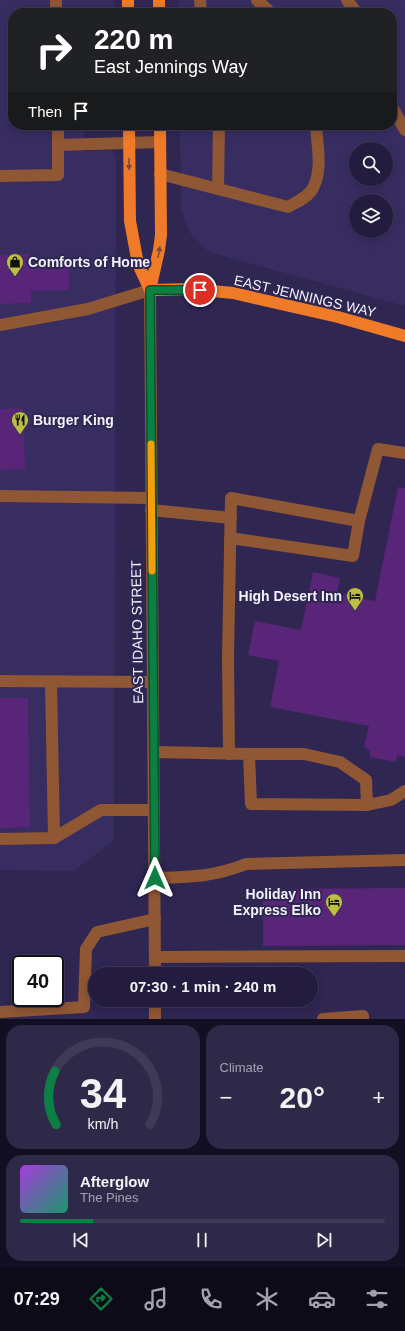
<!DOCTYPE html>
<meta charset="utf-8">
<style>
body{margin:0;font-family:Helvetica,sans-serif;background:#2f2949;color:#f1f3f6;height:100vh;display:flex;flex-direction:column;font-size:15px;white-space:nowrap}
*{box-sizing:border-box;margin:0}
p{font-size:13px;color:#a3a1b0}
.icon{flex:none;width:22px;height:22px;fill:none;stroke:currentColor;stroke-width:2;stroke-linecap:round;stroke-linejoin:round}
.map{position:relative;height:1019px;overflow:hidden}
.details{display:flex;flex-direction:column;gap:6px;padding:6px;background:#130f22;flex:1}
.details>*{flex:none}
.top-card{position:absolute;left:8px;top:8px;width:389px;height:122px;border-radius:16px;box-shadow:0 2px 10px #0003,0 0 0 1px #403a58;background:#202124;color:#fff;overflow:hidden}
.buttons{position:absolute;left:349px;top:142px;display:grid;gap:8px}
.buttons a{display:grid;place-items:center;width:44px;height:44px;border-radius:50%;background:#231c3e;box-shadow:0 2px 10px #0003,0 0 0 1px #403a58;font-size:20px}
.speed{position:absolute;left:12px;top:955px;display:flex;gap:8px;font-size:20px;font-weight:700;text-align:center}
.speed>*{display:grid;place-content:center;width:52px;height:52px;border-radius:50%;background:#231c3e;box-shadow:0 2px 10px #0003,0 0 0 1px #403a58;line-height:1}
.speed .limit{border:2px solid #111;border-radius:6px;background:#fff;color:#111}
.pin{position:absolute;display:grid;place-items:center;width:34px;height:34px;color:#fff;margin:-17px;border:2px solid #fff;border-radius:50%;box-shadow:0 1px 4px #0007}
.me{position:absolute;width:44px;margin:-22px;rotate:0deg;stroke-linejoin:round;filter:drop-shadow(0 0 3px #0008)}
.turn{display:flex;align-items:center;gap:14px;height:84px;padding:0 20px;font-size:18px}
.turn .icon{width:52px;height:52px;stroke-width:2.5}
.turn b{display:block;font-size:28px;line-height:34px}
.then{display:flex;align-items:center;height:38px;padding:0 20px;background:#0003;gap:8px;font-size:15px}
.big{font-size:30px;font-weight:800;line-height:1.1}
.details .tile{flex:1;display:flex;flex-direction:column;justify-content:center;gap:6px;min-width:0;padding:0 14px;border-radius:16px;background:#2f2949}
.details .dial{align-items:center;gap:0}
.dial svg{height:104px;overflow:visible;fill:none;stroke:#403a58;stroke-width:7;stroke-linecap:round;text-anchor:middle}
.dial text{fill:#f1f3f6;stroke:none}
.song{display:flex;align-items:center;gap:12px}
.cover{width:48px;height:48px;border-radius:6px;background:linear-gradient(135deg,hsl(280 70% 55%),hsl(160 70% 35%))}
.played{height:4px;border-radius:2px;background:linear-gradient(90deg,#0b8043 20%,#403a58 20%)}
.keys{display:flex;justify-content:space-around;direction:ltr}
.heat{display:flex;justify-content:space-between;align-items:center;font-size:22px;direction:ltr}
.details .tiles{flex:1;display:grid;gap:6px;grid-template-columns:1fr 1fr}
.tile:last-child{grid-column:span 2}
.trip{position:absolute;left:88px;top:967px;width:230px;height:40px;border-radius:20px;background:#231c3e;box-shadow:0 2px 10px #0003,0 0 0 1px #403a58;font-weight:800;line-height:40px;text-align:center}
.tabs{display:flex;height:64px;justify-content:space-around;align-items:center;background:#0e0b19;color:#a3a1b0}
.tabs .icon{width:28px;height:28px}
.tabs .current{color:#0b8043}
.tabs b{font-size:18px;color:#f1f3f6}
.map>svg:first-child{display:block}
.built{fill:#382d61;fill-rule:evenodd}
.building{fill:#592578}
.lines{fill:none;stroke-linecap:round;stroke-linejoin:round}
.minor{stroke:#905735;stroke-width:12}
.major{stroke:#ef7a28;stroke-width:12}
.oneway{fill:#7c4841}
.route-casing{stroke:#07532c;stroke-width:10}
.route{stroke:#0b8043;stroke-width:7}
.slow{stroke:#f59e0b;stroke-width:7}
.labels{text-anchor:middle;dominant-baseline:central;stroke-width:4;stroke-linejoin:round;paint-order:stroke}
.poi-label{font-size:14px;font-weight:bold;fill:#f2f1fd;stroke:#2f2652;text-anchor:start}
.street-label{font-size:14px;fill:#f2f1fd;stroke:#2f2652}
</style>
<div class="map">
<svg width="405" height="1019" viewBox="0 0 405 1019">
<rect width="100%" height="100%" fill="#2f2652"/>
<g class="built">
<polygon points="0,0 114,0 114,13 13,13 13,125 84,125 84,151 112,150 116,157 114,840 74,871 0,870"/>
<path d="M178,0H405V306L209,252L190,233L181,210L180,125H392V13H179ZM356,149H386V179H356ZM356,201H386V231H356Z"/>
</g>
<g class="building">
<polygon points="30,254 30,263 69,262 69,290 31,291 31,303 0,304 0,255"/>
<polygon points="23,408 25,469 0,470 0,409"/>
<polygon points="398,487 405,488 405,757 397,755 396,762 370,757 370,750 364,747 369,726 270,707 279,661 248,655 255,621 301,630 313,572 340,578 337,593 375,601"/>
<polygon points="0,698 28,698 30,827 0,828"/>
<polygon points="405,888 405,945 263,946 263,889"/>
</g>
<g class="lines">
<g class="minor">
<polyline points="56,0 56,13"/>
<polyline points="200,0 201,13"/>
<polyline points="257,0 271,13"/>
<polyline points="347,0 357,13"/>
<polyline points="392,107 405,130"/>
<polyline points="58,145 160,142"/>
<path d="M160,174L288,207C296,202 309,197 313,188C323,169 317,145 316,125"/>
<polyline points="0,176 58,175 58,125"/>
<polyline points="218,189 219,125"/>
<polyline points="0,325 88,309 150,290 155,974"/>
<polyline points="0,496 151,498"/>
<polyline points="151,510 231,518"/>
<polyline points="230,538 353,556 359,521"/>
<polyline points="0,681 153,682"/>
<polyline points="51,682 54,838"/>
<polyline points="154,752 249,754 251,804 367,805 366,780 340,762 304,754 249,754"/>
<polyline points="229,754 228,657 231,498 359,521 378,449 405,453"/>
<polyline points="367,805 391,800 405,791"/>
<polyline points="0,839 54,838 101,810 154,810"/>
<path d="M155,878C188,877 214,877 246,864L405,860"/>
<polyline points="155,957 405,956"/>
<polyline points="155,1000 155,1019"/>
<polyline points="0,1012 84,1007 86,949 97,932 155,919"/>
<polyline points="323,1019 363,1016 363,1019"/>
</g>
<g class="major">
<polyline points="128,0 128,13"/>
<polyline points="159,0 159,13"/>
<polyline points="129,125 130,221 138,264 150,290"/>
<polyline points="150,290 192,289 233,293 338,317 405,336"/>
<polyline points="150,290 159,250 161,235 160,125"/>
</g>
</g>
<defs><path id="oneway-solid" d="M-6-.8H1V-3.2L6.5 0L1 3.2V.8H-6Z"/></defs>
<g class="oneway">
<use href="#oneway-solid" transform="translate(129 164) rotate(90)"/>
<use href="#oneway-solid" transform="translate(159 252) rotate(-80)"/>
</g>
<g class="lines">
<g class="route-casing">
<polyline id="route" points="155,878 150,290 200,290"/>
</g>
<use href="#route" class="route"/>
<polyline class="slow" points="151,444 152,571"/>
</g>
<defs>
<g id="shop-pin" transform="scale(0.9)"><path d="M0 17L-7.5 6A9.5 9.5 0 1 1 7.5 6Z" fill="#bdbf43" stroke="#2f2652"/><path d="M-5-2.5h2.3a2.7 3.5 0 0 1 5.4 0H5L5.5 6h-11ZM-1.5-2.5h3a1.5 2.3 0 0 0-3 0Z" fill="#111"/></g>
<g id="restaurant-pin" transform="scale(0.9)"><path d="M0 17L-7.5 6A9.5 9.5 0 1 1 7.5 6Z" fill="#bdbf43" stroke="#2f2652"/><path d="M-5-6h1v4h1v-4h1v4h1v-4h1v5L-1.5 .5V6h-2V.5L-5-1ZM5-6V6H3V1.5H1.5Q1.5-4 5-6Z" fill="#111"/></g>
<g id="hotel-pin" transform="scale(0.9)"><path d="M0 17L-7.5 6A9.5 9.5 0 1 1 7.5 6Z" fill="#bdbf43" stroke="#2f2652"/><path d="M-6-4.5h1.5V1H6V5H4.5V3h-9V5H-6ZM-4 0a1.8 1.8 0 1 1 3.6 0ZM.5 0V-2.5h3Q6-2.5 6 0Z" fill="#111"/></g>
</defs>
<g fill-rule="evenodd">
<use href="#shop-pin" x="15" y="262"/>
<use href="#restaurant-pin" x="20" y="420"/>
<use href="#hotel-pin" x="355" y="596"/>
<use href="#hotel-pin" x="334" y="902"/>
</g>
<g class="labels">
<g class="poi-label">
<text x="28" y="262">Comforts of Home</text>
<text x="33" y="420">Burger King</text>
<text x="342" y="596" text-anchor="end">High Desert Inn</text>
<text x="321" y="894" text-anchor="end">Holiday Inn<tspan x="321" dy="16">Express Elko</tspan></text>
</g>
<g class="street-label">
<text transform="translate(305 296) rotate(13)">EAST JENNINGS WAY</text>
<text transform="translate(137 632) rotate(-91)">EAST IDAHO STREET</text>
</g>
</g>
</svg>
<div class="buttons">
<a><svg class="icon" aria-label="search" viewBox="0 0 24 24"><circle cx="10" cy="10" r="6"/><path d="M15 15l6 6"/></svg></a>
<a><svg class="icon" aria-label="layers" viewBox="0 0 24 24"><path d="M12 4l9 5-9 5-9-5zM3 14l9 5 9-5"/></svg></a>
</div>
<div class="speed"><div class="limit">40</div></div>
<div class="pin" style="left:200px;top:290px;background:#d93025"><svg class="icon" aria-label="arrive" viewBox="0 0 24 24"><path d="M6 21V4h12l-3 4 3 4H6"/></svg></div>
<svg class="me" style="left:155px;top:878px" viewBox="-20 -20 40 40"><path d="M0-17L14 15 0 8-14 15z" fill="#0b8043" stroke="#fff" stroke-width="4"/></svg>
<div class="trip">07:30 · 1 min · 240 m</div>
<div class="top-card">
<div class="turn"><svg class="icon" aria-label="right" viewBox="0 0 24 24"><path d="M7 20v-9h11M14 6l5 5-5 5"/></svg><div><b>220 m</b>East Jennings Way</div></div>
<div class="then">Then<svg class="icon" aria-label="arrive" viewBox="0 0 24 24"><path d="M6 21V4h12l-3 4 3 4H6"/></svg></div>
</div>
</div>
<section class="details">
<div class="tiles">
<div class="tile dial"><svg viewBox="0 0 100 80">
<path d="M14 69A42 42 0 1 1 86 69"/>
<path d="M14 69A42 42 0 0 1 13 28" stroke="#0b8043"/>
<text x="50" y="56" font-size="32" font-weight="700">34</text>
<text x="50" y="72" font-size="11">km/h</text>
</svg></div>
<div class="tile"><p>Climate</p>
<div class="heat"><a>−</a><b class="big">20°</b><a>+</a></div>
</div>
<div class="tile">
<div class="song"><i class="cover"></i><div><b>Afterglow</b><p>The Pines</p></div></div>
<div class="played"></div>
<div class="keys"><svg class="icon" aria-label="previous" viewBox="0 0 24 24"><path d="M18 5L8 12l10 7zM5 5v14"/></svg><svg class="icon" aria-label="pause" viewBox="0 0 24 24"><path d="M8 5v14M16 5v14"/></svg><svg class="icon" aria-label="next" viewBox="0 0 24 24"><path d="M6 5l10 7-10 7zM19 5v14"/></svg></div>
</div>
</div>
</section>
<nav class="tabs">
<b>07:29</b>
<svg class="icon current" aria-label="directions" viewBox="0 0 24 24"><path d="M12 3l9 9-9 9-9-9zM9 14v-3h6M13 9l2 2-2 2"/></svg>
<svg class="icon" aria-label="music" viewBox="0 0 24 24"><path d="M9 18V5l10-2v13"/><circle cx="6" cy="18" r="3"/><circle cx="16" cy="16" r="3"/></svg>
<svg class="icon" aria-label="phone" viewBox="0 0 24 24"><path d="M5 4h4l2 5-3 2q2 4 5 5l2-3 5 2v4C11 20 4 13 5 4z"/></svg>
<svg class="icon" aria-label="climate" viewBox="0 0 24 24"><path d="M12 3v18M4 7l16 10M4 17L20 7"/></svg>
<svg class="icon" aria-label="car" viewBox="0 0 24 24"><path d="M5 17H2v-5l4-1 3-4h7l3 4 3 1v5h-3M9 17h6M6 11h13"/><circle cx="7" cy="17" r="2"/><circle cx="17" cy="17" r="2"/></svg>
<svg class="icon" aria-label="filters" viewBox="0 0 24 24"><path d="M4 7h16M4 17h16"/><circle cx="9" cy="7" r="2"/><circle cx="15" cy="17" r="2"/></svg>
</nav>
